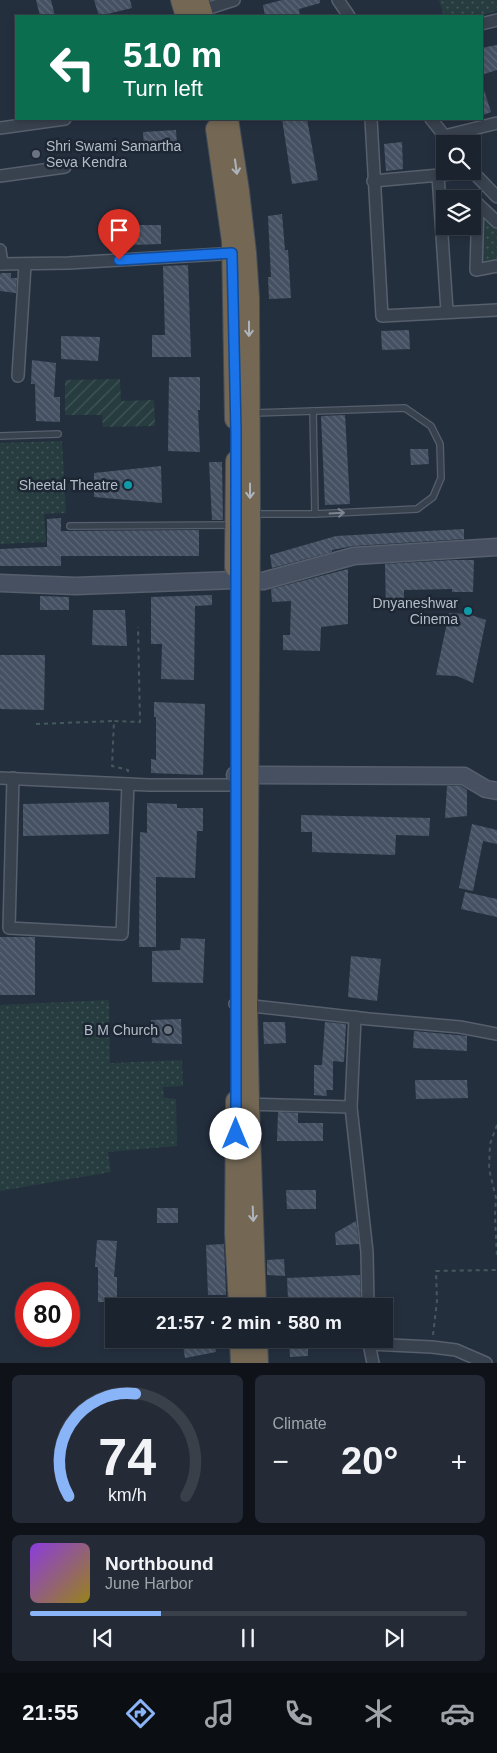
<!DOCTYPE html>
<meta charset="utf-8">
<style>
body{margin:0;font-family:Arial,sans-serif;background:#242b36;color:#f1f3f6;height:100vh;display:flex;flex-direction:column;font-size:19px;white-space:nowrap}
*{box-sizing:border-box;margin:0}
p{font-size:16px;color:#a0a4aa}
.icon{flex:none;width:28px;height:28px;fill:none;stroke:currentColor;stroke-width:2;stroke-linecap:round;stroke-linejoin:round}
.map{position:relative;height:1363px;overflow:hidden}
.details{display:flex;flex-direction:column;gap:12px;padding:12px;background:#0f1319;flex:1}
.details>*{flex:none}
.guide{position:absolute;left:15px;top:15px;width:468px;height:105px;border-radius:0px;box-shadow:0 2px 8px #0003,0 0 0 1px #39404a;background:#0b6e4f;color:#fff;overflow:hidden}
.tools{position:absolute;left:436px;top:135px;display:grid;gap:10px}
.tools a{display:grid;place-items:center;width:45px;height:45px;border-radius:0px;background:#1b232e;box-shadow:0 2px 8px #0003,0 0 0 1px #39404a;font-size:25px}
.speed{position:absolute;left:15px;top:1282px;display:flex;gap:10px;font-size:25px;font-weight:700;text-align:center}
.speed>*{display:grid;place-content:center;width:65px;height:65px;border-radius:50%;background:#1b232e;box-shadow:0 2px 8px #0003,0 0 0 1px #39404a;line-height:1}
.speed .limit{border:8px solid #d22;background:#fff;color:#111}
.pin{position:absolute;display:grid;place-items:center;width:42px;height:42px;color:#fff;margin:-51px -21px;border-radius:50% 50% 50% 0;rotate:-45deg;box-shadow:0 0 5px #0007}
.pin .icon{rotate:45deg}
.me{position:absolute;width:55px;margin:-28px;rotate:0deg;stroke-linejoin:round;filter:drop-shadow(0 0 4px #0008)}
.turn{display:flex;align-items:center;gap:18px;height:105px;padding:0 25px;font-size:22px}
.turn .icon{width:65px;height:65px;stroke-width:2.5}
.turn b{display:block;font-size:35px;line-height:42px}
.big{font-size:38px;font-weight:700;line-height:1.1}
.details .tile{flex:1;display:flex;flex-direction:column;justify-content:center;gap:8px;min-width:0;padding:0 18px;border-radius:8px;background:#242b36}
.details .dial{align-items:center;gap:0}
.dial svg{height:130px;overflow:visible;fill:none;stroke:#39404a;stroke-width:7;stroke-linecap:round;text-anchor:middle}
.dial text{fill:#f1f3f6;stroke:none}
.song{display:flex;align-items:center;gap:15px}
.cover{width:60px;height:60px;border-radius:8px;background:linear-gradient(135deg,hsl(270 70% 55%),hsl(50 70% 35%))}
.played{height:5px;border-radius:2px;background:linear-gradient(90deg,#8ab4f8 30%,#39404a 30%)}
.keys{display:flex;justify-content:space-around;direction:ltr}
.heat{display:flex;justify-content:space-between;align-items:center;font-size:28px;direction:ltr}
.details .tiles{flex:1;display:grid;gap:12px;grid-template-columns:1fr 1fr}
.tile:last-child{grid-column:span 2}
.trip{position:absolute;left:105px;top:1298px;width:288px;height:50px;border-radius:0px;background:#1b232e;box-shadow:0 2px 8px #0003,0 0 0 1px #39404a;font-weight:700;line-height:50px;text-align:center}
.menu{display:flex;height:80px;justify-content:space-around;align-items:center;background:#0b0e12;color:#a0a4aa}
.menu .icon{width:35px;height:35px}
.menu .on{color:#8ab4f8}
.menu b{font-size:22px;color:#f1f3f6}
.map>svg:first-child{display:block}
.park{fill:url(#park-dots)}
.garden{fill:url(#garden-furrows)}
.building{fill:url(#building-back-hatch)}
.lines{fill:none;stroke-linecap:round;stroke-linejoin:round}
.lane-casing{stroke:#565f6c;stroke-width:8}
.street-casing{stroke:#565f6c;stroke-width:14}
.secondary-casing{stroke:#565f6c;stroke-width:19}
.highway-casing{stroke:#434c59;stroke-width:22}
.path{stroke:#44595c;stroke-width:2;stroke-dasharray:4 4;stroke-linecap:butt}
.lane{stroke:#38414e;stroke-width:5.5}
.street{stroke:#38414e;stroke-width:11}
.secondary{stroke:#465061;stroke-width:16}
.highway{stroke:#746855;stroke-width:20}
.oneway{stroke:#aeb4bd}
.oneway2{stroke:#7c8592}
.route-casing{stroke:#114b97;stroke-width:12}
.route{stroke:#1a73e8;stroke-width:9}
.worship-dot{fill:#6b7280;stroke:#1d2633;stroke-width:2}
.culture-dot{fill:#0f9aa8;stroke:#1d2633;stroke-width:2}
.labels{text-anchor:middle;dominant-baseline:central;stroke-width:5;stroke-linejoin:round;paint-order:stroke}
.poi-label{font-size:14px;fill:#b4bcc9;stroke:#1d2633;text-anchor:end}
</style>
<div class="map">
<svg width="497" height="1363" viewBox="0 0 497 1363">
<defs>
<pattern id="park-dots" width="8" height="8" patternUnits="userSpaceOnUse" patternTransform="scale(1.25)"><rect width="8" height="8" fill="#263c3f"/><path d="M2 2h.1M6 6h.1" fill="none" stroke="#435659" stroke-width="1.8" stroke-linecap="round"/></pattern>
<pattern id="garden-furrows" width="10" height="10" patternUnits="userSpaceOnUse" patternTransform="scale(1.25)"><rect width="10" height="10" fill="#263c3f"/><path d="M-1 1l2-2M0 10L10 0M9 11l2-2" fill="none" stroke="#435659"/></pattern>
<pattern id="building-back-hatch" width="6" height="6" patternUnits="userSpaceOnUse" patternTransform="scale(1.25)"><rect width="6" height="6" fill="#455162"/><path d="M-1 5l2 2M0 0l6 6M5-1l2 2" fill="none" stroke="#5d6877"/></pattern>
</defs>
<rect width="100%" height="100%" fill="#242f3e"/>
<g class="park">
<polygon points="439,0 497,0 497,11 478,16 444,16"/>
<polygon points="475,194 497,216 497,271 470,276"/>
<polygon points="62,441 66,513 44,514 46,542 0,544 0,443"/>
<polygon points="109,1000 110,1063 182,1060 183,1086 163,1087 164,1098 176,1099 177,1146 108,1152 111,1172 0,1191 0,1005"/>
</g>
<polygon class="garden" points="120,379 121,401 154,400 155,426 103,427 102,415 65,415 65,380"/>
<g class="building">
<polygon points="36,0 51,0 55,16 40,16"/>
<polygon points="94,0 130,0 132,8 99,16"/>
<polygon points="282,0 320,0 320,3 299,9 300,16 265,16 263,5"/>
<polygon points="497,45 497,70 481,75 481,48"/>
<polygon points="483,87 491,112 481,116 481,88"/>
<polygon points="282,119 307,119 318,180 292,184"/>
<polygon points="176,130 177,145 144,146 143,132"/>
<polygon points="402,142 403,169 386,171 384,144"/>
<polygon points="282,214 285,250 288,250 291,298 269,299 268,277 271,277 268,216"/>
<polygon points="131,225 161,225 161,244 131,245"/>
<polygon points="188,265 191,357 152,357 152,335 165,335 163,266"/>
<polygon points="1,273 11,273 11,278 17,278 16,293 0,291 0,275"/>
<polygon points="409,330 410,349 382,350 381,331"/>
<polygon points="61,336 100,337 98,361 61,359"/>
<polygon points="32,360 56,363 54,397 60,397 60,422 36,421 35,384 31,384"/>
<polygon points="169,377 200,377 200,410 198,410 200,452 168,451"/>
<polygon points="345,415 350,504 325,505 321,416"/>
<polygon points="410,449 428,449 429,464 411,465"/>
<polygon points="209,462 222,462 223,520 212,520"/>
<polygon points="161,466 162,503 94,497 94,473"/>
<polygon points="61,518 61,531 199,530 199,556 61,556 61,566 0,566 0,549 47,547 47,519"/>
<polygon points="464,529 464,539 353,546 332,550 332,552 272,568 270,555 336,536"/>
<polygon points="453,560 474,560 473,592 452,592 452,589 404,590 404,608 386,608 385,564"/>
<polygon points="348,569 348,624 321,627 320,651 283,650 283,635 290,635 291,601 272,602 271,589"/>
<polygon points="212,595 212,605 195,606 194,680 161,679 162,644 151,644 151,597"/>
<polygon points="40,596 69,597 69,610 40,610"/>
<polygon points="93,610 125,610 127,646 92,645"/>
<polygon points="449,613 468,614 486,620 473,683 457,676 436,675"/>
<polygon points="0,655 45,655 44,710 0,709"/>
<polygon points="154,702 205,704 203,775 151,773 151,759 156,760 156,717 154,717"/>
<polygon points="447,786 461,786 467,790 467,816 445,818"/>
<polygon points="109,802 109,834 23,836 23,804"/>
<polygon points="147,803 177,804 177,808 203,808 203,831 197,831 195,878 156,877 156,947 139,947 140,832 147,833"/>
<polygon points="301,815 430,818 429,836 396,835 395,855 312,852 312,832 301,832"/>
<polygon points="472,824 497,830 497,844 483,841 473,891 459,888"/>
<polygon points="465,892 497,899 497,917 461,909"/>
<rect x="0" y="937" width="35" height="58"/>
<polygon points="181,938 205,939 203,983 152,982 152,951 180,950"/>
<polygon points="351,956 381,959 377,1001 348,997"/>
<polygon points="181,1019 182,1044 152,1043 151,1020"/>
<polygon points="263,1022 285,1022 286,1043 264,1044"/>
<polygon points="325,1022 346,1024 344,1062 333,1061 333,1090 326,1090 327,1096 314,1095 314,1065 322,1065"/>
<polygon points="414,1031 467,1036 467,1051 413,1048"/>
<polygon points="415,1080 467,1080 468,1098 416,1099"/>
<polygon points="278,1112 298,1113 298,1123 323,1123 323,1141 277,1141"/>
<polygon points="286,1190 316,1190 316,1209 287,1209"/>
<rect x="157" y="1208" width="21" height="15"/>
<polygon points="356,1221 359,1244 336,1245 335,1233"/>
<polygon points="97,1240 117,1241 114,1277 117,1277 117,1302 98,1302 98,1267 95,1267"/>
<polygon points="224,1244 226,1295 208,1295 206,1245"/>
<polygon points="284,1259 285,1276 267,1275 267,1260"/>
<polygon points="360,1275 361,1306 291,1306 290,1299 288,1299 287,1278"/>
<polygon points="182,1339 214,1339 216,1352 185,1358"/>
<polygon points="289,1339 327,1339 327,1346 308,1347 308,1356 290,1357"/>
</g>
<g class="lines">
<g class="lane-casing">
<g id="lane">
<polyline points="313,411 315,514"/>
<polyline points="252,413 405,408 431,426 440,444 441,478 433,497 417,509 315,514 253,514"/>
<polyline points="0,436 58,434"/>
<polyline points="70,526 232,525"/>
</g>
</g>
<g class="street-casing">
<g id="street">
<polyline points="338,0 349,16"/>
<polyline points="197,12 234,0"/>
<polyline points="481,24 497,20"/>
<polyline points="371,119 382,316 497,310"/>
<polyline points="431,119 451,144"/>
<polyline points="0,128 65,119"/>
<polyline points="444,136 497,123"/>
<polyline points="472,171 497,197"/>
<polyline points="438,175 447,311"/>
<polyline points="0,176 65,167"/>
<polyline points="373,181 473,172"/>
<polyline points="478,204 476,270 497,266"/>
<polyline points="478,204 497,222"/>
<polyline points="0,250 2,264"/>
<polyline points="0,264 69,263 238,253"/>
<polyline points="18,376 25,265"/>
<polyline points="0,778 149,785 235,785"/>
<polyline points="13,778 9,928 122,934 128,784"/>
<polyline points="235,1004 369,1019 460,1027 497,1034"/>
<polyline points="249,1104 351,1107 355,1017"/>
<polyline points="351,1107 367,1252 368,1306"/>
<polyline points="373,1363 369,1344 432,1347 456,1350 486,1363"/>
</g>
</g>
<g class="secondary-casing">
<g id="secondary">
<polyline points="0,583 76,586 235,580 263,581 354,556 497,547"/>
<polyline points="235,775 464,776 486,789 497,791"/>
</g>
</g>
<g class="highway-casing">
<g id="highway">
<polyline points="181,0 186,16"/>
<polyline points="198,0 203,16"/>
<polyline points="228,119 239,191 246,253 249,298 250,514 247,1005 249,1104 256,1306"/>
<polyline points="216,129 232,241 235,419"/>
<polyline points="235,567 236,461"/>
<polyline points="236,1101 235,1233 239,1306"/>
<polyline points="240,1339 241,1363"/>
<polyline points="257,1339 258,1363"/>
</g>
</g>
<g class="path">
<polyline points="36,724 114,721"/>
<polyline points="128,772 128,770 112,766 114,721 140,722 138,627"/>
<polyline points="497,1125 490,1144 489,1169 496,1198 495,1216 497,1259"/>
<polyline points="433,1335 437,1301 436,1271 497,1270"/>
</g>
<use href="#lane" class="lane"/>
<use href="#street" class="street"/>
<use href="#secondary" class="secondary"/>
<use href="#highway" class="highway"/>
</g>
<defs><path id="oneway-shaft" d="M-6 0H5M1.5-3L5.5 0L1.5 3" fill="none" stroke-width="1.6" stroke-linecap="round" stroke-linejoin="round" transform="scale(1.25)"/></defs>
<g class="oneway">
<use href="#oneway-shaft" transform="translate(236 167) rotate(82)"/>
<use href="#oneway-shaft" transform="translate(249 329) rotate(90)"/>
<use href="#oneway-shaft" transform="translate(250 491) rotate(90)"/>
<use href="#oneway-shaft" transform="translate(253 1214) rotate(88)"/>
</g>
<use class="oneway2" href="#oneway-shaft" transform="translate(337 513) rotate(-3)"/>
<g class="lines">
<g class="route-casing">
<polyline id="route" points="119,260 232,253 236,432 236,1134"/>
</g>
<use href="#route" class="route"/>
</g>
<g class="worship-dot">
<circle cx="36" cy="154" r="5"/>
<circle cx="168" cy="1030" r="5"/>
</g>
<g class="culture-dot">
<circle cx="128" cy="485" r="5"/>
<circle cx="468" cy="611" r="5"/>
</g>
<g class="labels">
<g class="poi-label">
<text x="46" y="146" text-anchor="start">Shri Swami Samartha<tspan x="46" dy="16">Seva Kendra</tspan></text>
<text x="118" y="485">Sheetal Theatre</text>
<text x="458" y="603">Dnyaneshwar<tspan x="458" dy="16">Cinema</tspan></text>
<text x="158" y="1030">B M Church</text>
</g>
</g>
</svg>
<div class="tools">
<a><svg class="icon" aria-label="search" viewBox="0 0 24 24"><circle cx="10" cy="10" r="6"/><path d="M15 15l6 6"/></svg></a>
<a><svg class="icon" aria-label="layers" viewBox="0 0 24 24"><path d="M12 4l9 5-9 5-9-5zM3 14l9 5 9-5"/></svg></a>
</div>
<div class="speed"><div class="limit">80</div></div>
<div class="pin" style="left:119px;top:260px;background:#d93025"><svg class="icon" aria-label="arrive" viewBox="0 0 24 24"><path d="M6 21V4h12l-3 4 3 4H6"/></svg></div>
<svg class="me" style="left:236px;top:1134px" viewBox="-20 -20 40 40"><circle r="19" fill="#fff"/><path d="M0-13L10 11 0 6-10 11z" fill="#1a73e8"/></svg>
<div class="trip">21:57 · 2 min · 580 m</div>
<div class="guide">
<div class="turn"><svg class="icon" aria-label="left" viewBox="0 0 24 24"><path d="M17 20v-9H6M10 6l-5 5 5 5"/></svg><div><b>510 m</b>Turn left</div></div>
</div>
</div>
<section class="details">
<div class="tiles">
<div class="tile dial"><svg viewBox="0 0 100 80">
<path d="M14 69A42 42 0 1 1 86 69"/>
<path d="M14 69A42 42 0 0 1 55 6" stroke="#8ab4f8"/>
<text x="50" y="56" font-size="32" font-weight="700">74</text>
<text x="50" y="72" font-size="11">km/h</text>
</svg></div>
<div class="tile"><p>Climate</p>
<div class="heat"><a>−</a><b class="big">20°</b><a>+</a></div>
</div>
<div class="tile">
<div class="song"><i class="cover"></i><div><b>Northbound</b><p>June Harbor</p></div></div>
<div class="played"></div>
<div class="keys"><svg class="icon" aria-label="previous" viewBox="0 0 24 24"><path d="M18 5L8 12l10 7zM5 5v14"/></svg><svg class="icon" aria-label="pause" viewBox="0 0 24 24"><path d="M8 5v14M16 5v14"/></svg><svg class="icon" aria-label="next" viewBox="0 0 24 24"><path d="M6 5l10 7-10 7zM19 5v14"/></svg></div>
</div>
</div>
</section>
<nav class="menu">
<b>21:55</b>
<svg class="icon on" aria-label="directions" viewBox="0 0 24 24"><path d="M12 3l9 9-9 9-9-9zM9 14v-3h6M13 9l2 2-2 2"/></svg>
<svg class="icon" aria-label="music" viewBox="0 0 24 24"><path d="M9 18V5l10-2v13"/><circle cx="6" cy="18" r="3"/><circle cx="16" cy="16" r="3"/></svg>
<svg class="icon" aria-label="phone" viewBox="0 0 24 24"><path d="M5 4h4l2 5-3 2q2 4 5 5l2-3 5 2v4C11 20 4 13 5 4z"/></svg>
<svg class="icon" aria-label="climate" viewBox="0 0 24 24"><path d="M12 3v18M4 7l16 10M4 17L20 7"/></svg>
<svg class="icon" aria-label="car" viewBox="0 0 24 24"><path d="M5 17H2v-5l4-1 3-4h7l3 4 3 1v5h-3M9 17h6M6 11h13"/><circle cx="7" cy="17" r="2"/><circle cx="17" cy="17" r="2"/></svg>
</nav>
